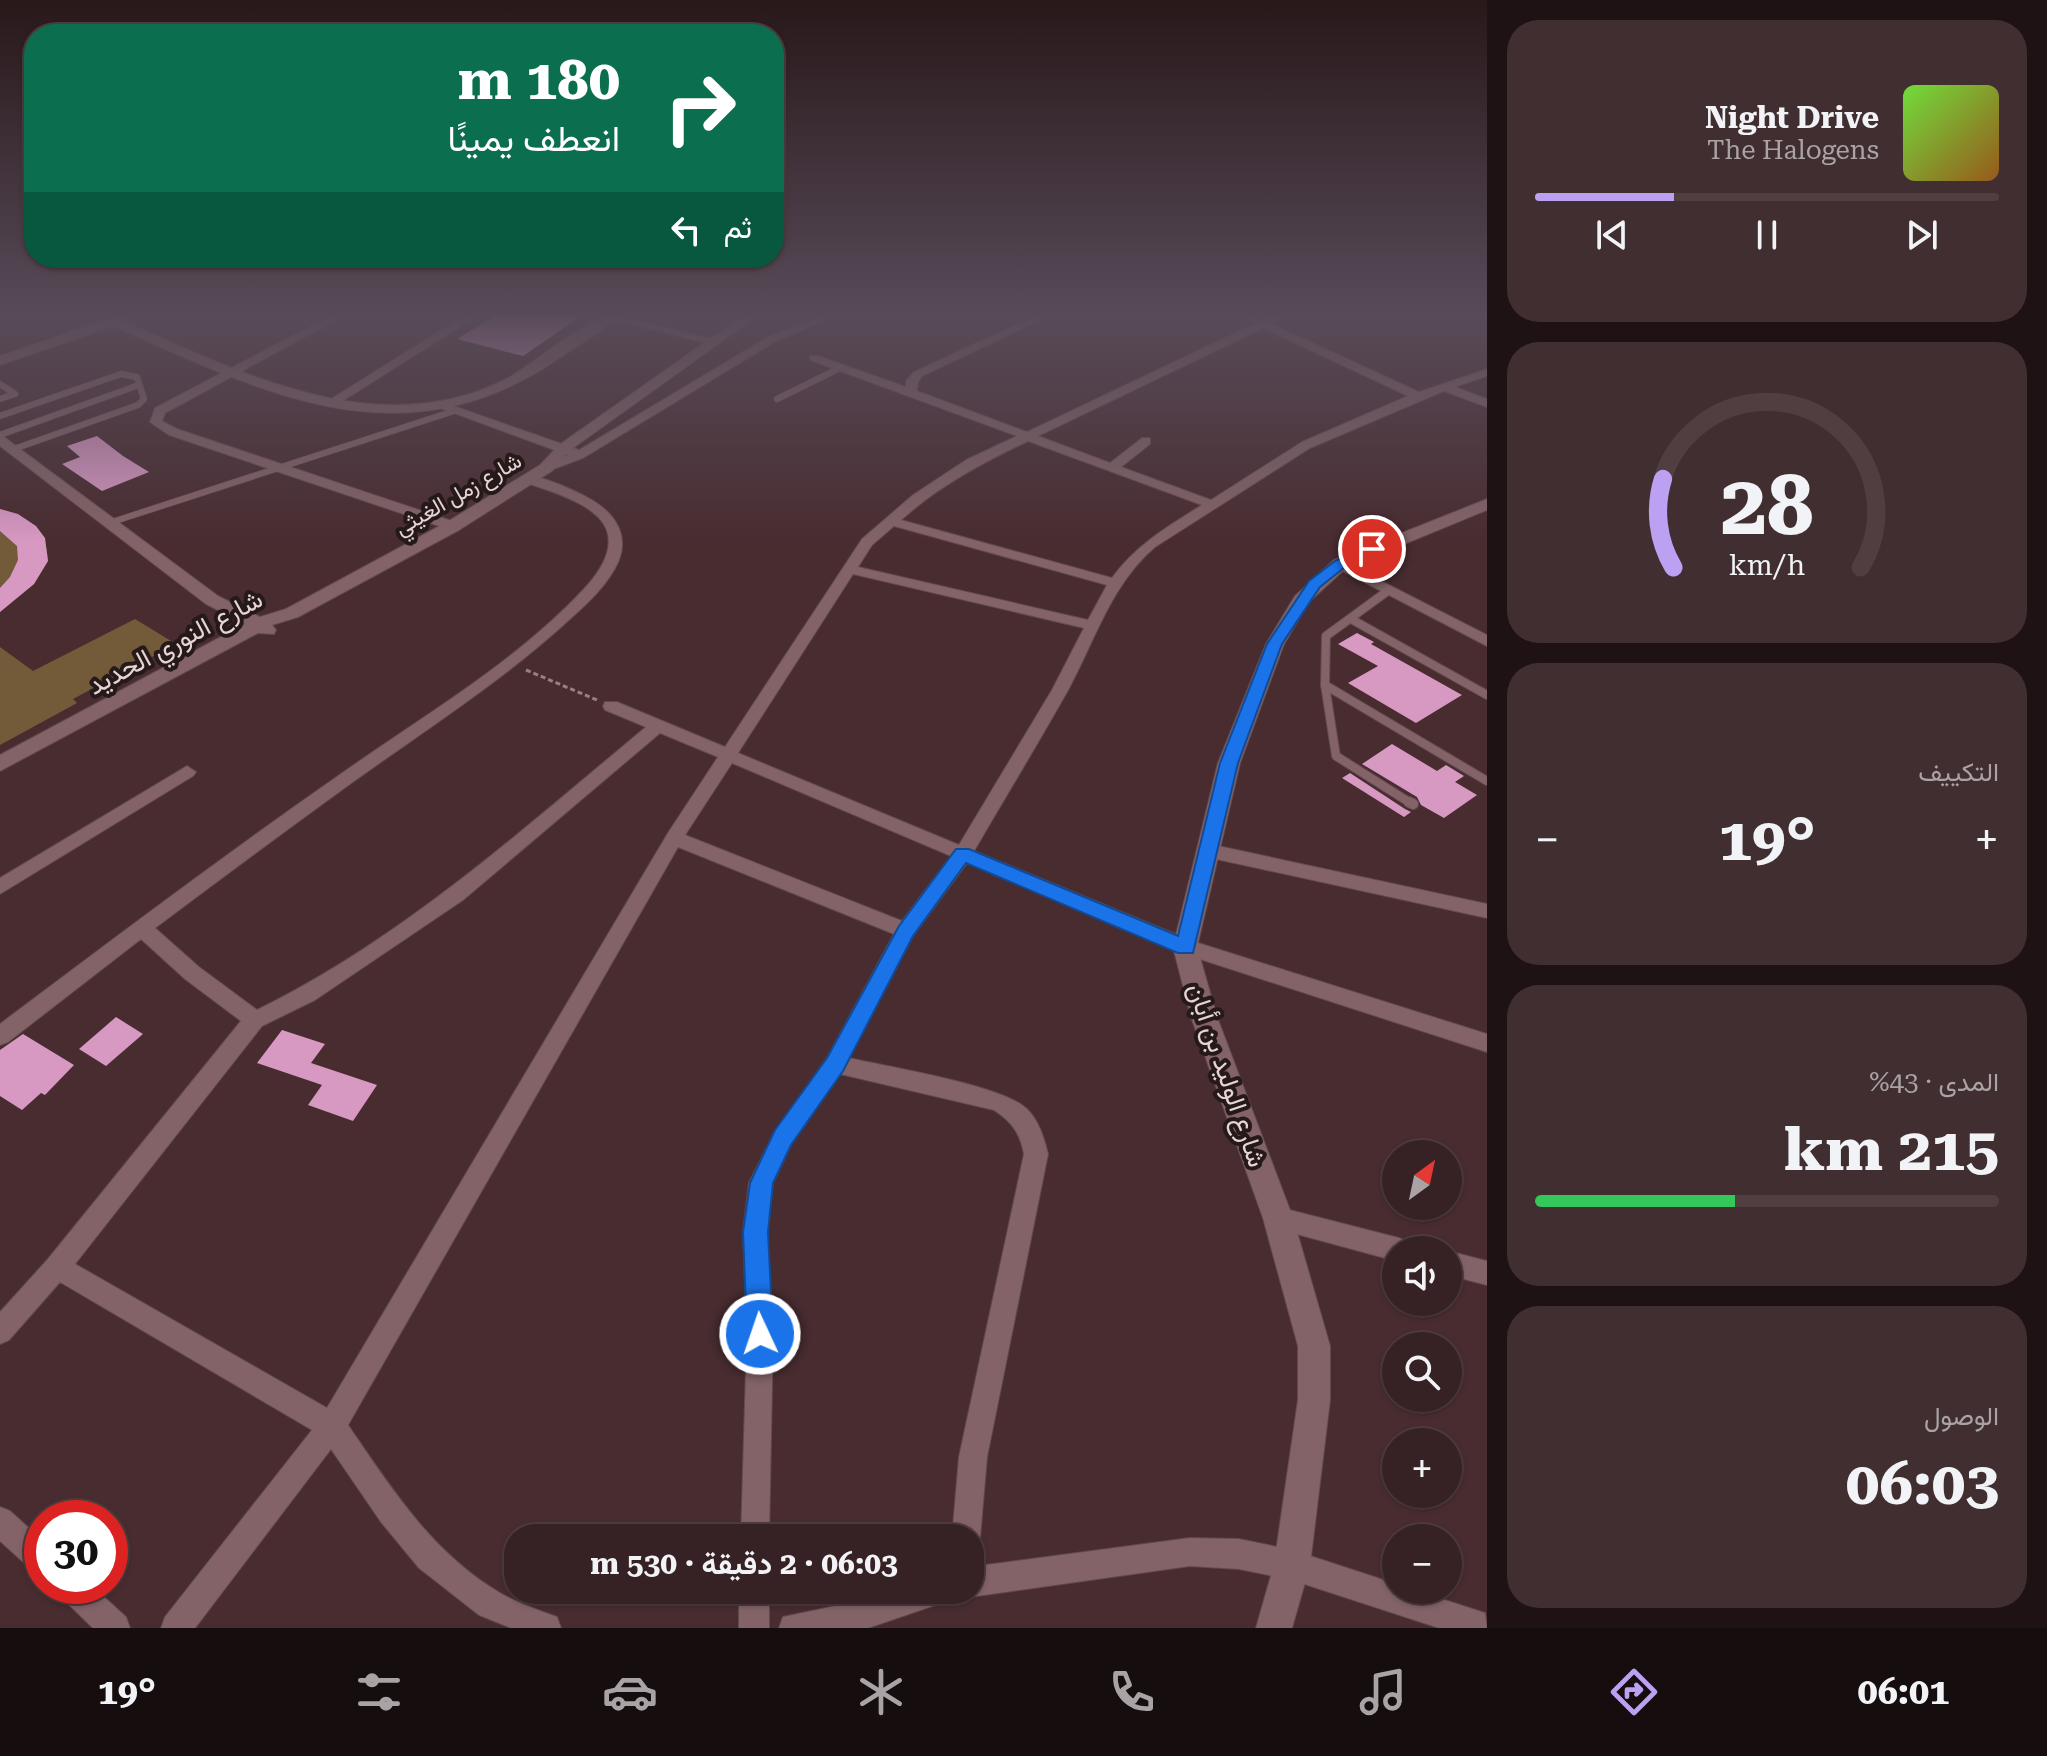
<!DOCTYPE html>
<html lang="ar">
<meta charset="utf-8">
<style>
body{margin:0;font-family:"Roboto Serif",Vazirmatn,serif;background:#412e31;color:#f1f3f6;direction:rtl;height:100vh;display:flex;flex-direction:column;font-size:30px;white-space:nowrap}
*{box-sizing:border-box;margin:0}
p{font-size:26px;color:#aaa3a6}
.icon{flex:none;width:44px;height:44px;fill:none;stroke:currentColor;stroke-width:2;stroke-linecap:round;stroke-linejoin:round}
.map{position:relative;flex:1;overflow:hidden;direction:ltr}
.drawer{display:flex;flex-direction:column;gap:20px;padding:20px;background:#1e1214;width:560px}
.drawer>*{flex:none}
.top-card{position:absolute;left:24px;top:24px;width:760px;height:244px;border-radius:32px;box-shadow:0 2px 6px #0004,0 0 0 2px #503e41;direction:rtl;background:#0b6e4f;color:#fff;overflow:hidden}
.needle{width:52px;rotate:33deg}
.controls{position:absolute;left:1382px;top:1140px;display:grid;gap:16px}
.controls a{display:grid;place-items:center;width:80px;height:80px;border-radius:50%;background:#362124;box-shadow:0 2px 6px #0004,0 0 0 2px #503e41;font-size:40px}
.speed{position:absolute;left:24px;top:1500px;display:flex;gap:16px;font-size:40px;font-weight:700;text-align:center}
.speed>*{display:grid;place-content:center;width:104px;height:104px;border-radius:50%;background:#362124;box-shadow:0 2px 6px #0004,0 0 0 2px #503e41;line-height:1}
.speed .limit{border:12px solid #d22;background:#fff;color:#111}
.pin{position:absolute;display:grid;place-items:center;width:68px;height:68px;color:#fff;margin:-34px;border:4px solid #fff;border-radius:50%;box-shadow:0 2px 8px #0007}
.me{position:absolute;width:88px;margin:-44px;rotate:357deg;stroke-linejoin:round;filter:drop-shadow(0 0 6px #0008)}
.turn{display:flex;align-items:center;gap:28px;height:168px;padding:0 32px;font-size:36px}
.turn .icon{width:104px;height:104px;stroke-width:2.5}
.turn b{display:block;font-size:56px;line-height:68px}
.then{display:flex;align-items:center;height:76px;padding:0 32px;background:#0003;gap:16px;font-size:30px}
.big{font-size:60px;font-weight:700;line-height:1.1}
.drawer .tile{flex:1;display:flex;flex-direction:column;justify-content:center;gap:12px;min-width:0;padding:0 28px;border-radius:32px;background:#412e31}
.drawer .dial{align-items:center;gap:0}
.dial svg{height:208px;overflow:visible;fill:none;stroke:#503e41;stroke-width:7;stroke-linecap:round;text-anchor:middle}
.dial text{fill:#f1f3f6;stroke:none}
.song{display:flex;align-items:center;gap:24px}
.cover{width:96px;height:96px;border-radius:12px;background:linear-gradient(135deg,hsl(100 70% 55%),hsl(30 70% 35%))}
.played{height:8px;border-radius:4px;background:linear-gradient(90deg,#bca0f2 30%,#503e41 30%)}
.keys{display:flex;justify-content:space-around;direction:ltr}
.heat{display:flex;justify-content:space-between;align-items:center;font-size:44px;direction:ltr}
.charge{height:12px;border-radius:6px;background:linear-gradient(90deg,#34c759 43%,#503e41 0)}
.trip{position:absolute;left:504px;top:1524px;width:480px;height:80px;border-radius:32px;background:#362124;box-shadow:0 2px 6px #0004,0 0 0 2px #503e41;font-weight:700;line-height:80px;text-align:center;direction:rtl}
.tab-bar{display:flex;height:128px;justify-content:space-around;align-items:center;background:#160d0e;color:#aaa3a6}
.tab-bar .icon{width:56px;height:56px}
.tab-bar .active{color:#bca0f2}
.tab-bar b{font-size:36px;color:#f1f3f6}
main{display:flex;flex:1;min-height:0}
.map>svg:first-child{display:block}
.green{fill:#735b3a}
.building{fill:#d798c2}
.lines{fill:none;stroke-linecap:round;stroke-linejoin:round}
.service-far2-casing{stroke:#614a4d;stroke-width:7}
.service-far1-casing{stroke:#614a4d;stroke-width:10}
.service-casing{stroke:#614a4d;stroke-width:12}
.minor-casing{stroke:#614a4d;stroke-width:2}
.tertiary-casing{stroke:#614a4d;stroke-width:2}
.path{stroke:#978082;stroke-width:3;stroke-dasharray:5 3;stroke-linecap:butt}
.service-far2{stroke:#836367;stroke-width:6}
.service-far1{stroke:#836367;stroke-width:8}
.service{stroke:#836367;stroke-width:10}
.minor{fill:#836367;fill-rule:evenodd}
.tertiary{fill:#836367;fill-rule:evenodd}
.route{fill:#1a73e8;stroke:#114b97;stroke-width:2}
.labels{text-anchor:middle;dominant-baseline:central;stroke-width:8;stroke-linejoin:round;paint-order:stroke}
.far-street-label{font-size:22px;fill:#e7d5d6;stroke:#26191a}
.street-label{font-size:26px;fill:#e7d5d6;stroke:#26191a}
</style>
<main>
<section class="drawer">
<div class="tile">
<div class="song"><i class="cover"></i><div><b>Night Drive</b><p>The Halogens</p></div></div>
<div class="played"></div>
<div class="keys"><svg class="icon" aria-label="previous" viewBox="0 0 24 24"><path d="M18 5L8 12l10 7zM5 5v14"/></svg><svg class="icon" aria-label="pause" viewBox="0 0 24 24"><path d="M8 5v14M16 5v14"/></svg><svg class="icon" aria-label="next" viewBox="0 0 24 24"><path d="M6 5l10 7-10 7zM19 5v14"/></svg></div>
</div>
<div class="tile dial"><svg viewBox="0 0 100 80">
<path d="M14 69A42 42 0 1 1 86 69"/>
<path d="M14 69A42 42 0 0 1 10 35" stroke="#bca0f2"/>
<text x="50" y="56" font-size="32" font-weight="700">28</text>
<text x="50" y="72" font-size="11">km/h</text>
</svg></div>
<div class="tile"><p>التكييف</p>
<div class="heat"><a>−</a><b class="big">19°</b><a>+</a></div>
</div>
<div class="tile"><p>المدى · 43%</p><b class="big">215 km</b><div class="charge"></div></div>
<div class="tile"><p>الوصول</p><b class="big">06:03</b></div>
</section>
<div class="map">
<svg width="1487" height="1628" viewBox="0 0 1487 1628">
<rect width="100%" height="100%" fill="#482c30"/>
<g class="green">
<path d="M0,509C29,517 46,529 48,561L34,584L0,612Z"/>
<polygon points="135,619 176,644 73,699 77,703 0,745 0,647 33,671"/>
</g>
<g class="building">
<polygon points="498,314 584,314 523,356 457,339"/>
<polygon points="97,436 123,456 149,472 102,491 62,464 80,457 67,446"/>
<polygon points="0,509 18,514 36,526 45,538 48,561 34,584 0,612 0,588 10,577 18,560 17,546 0,531"/>
<polygon points="1357,633 1374,642 1371,644 1462,695 1416,723 1348,683 1378,666 1338,644"/>
<polygon points="1392,744 1437,771 1446,765 1464,776 1455,782 1477,795 1444,818 1421,805 1417,797 1362,764"/>
<polygon points="1350,773 1405,809 1411,812 1404,817 1342,778"/>
<polygon points="116,1017 143,1034 106,1066 79,1049"/>
<polygon points="282,1030 325,1044 311,1063 377,1085 353,1121 308,1105 322,1085 257,1063"/>
<polygon points="23,1034 74,1065 45,1095 41,1093 22,1110 0,1096 0,1050"/>
</g>
<g class="lines">
<g class="service-far2-casing">
<g id="service-far2">
<polyline points="0,384 15,394 0,399"/>
<polyline points="777,399 840,368"/>
<polyline points="0,416 121,374 137,377 144,399 138,405 14,449"/>
<polyline points="0,435 139,385"/>
<polyline points="112,522 454,411"/>
</g>
</g>
<g class="service-far1-casing">
<g id="service-far1">
<polyline points="1389,590 1326,636 1325,685 1336,756 1412,804"/>
<polyline points="1351,619 1487,695"/>
<polyline points="1325,685 1487,781"/>
</g>
</g>
<g class="service-casing">
<polyline id="service" points="1409,802 1413,804"/>
</g>
<g class="minor-casing">
<g id="minor">
<polygon points="334,314 347,314 165,413 162,421 177,429 458,523 458,529 448,529 169,435 150,422 155,408"/>
<polygon points="467,314 480,314 333,407 323,404"/>
<polygon points="612,314 716,340 717,342 712,345 605,317"/>
<polygon points="825,314 840,314 776,341 583,458 546,472 541,471 541,465 568,455 435,406 445,403 579,450 768,337"/>
<path d="M1039,314H1053L922,376L918,382L917,391L1027,432L1254,324L1237,314H1251L1263,320L1274,314H1288L1271,324L1419,392L1487,369V376L1455,387L1487,399V407L1444,391L1310,448L1155,547C1111,584 1094,643 1067,692C1037,745 1005,798 974,851L1192,941L1487,1034V1052L1178,952L967,863L913,936L849,1058C888,1067 1002,1085 1027,1109C1039,1121 1044,1138 1048,1154L987,1457L980,1538L976,1548L970,1551V1538H952L959,1457L1024,1154C1020,1133 1012,1122 994,1110L840,1074L791,1145L773,1183L767,1232L773,1334L769,1538H741L747,1334L743,1232L749,1183L775,1131L827,1058L894,934L678,847L348,1425C391,1488 432,1553 500,1593C517,1603 538,1610 557,1617L561,1628H511L479,1615L419,1568L381,1522L331,1449L195,1628H161L165,1617L312,1430L60,1282L9,1340L0,1344V1312L48,1259L241,1021L185,979L141,939L8,1042L0,1045V1024C112,940 223,856 338,776C421,717 514,664 584,589C597,575 612,555 608,535C603,505 549,491 524,482V476C540,474 578,492 592,500C614,513 629,534 619,560C607,588 581,609 560,628C495,686 421,733 350,784C285,831 220,879 155,928L199,967L257,1010C402,939 523,829 646,727L605,710L603,706L605,702H617L725,747L862,539L913,495L966,460L1017,436L810,360V356H818L906,387V381L914,372ZM1263,328L1408,396L1302,442L1211,500L1121,467L1150,444V438H1142L1110,463L1038,436ZM1028,441L1202,505C1167,527 1136,545 1112,578L901,520C939,486 982,463 1028,441ZM894,526L1107,585L1088,620L858,567L872,545ZM853,574L1084,628L1052,690L959,845L738,753ZM660,733L718,757L668,833L327,1408L75,1264L262,1026L315,1000L463,900ZM732,763L951,856L902,921L685,835Z"/>
<polygon points="1340,560 1487,635 1487,646 1335,567 1333,564"/>
<polygon points="187,766 196,772 193,776 0,894 0,878"/>
<polygon points="1209,844 1487,904 1487,918 1202,856 1200,851"/>
<polygon points="1278,1207 1399,1238 1408,1242 1411,1250 1396,1250 1396,1261 1278,1229 1270,1226 1266,1218 1270,1210"/>
<polygon points="1448,1251 1487,1261 1487,1285 1448,1275"/>
<polygon points="0,1507 10,1511 42,1540 42,1575 32,1570 0,1541"/>
<polygon points="1190,1538 1239,1539 1292,1550 1396,1584 1396,1590 1414,1590 1485,1613 1487,1628 1439,1628 1292,1580 1239,1569 1190,1566 970,1597 959,1590 970,1590 970,1567"/>
<polygon points="55,1586 92,1586 126,1617 130,1628 93,1628 60,1596"/>
<rect x="739" y="1590" width="30" height="38"/>
<polygon points="894,1590 955,1590 950,1600 868,1628 779,1628 783,1617 859,1601"/>
</g>
</g>
<g class="tertiary-casing">
<g id="tertiary">
<path d="M123,314H142L125,322C242,373 378,443 504,380C536,364 587,314 619,314C603,331 580,344 561,357C404,466 267,394 113,326L0,365V356Z"/>
<polygon points="745,314 760,314 569,451 552,471 459,530 298,617 272,625 276,630 274,634 258,633 0,771 0,755 245,624 206,604 0,446 0,434 218,596 260,617 286,609 447,522 540,465 559,445"/>
<polygon points="1487,499 1487,510 1346,568 1309,602 1284,644 1240,763 1197,947 1217,1017 1293,1218 1330,1346 1330,1400 1310,1565 1292,1628 1256,1628 1274,1565 1298,1400 1298,1346 1263,1218 1191,1017 1173,947 1218,763 1266,644 1295,596 1334,560"/>
</g>
</g>
<polyline class="path" points="526,670 597,700"/>
<use href="#service-far2" class="service-far2"/>
<use href="#service-far1" class="service-far1"/>
<use href="#service" class="service"/>
<use href="#minor" class="minor"/>
<use href="#tertiary" class="tertiary"/>
</g>
<linearGradient id="sky" x2="0" y2="1"><stop stop-color="#28181a"/><stop offset="0.58" stop-color="#584b59"/><stop offset="1" stop-color="#584b59" stop-opacity="0"/></linearGradient>
<rect width="1487" height="542" fill="url(#sky)"/>
<polygon class="route" points="1367,546 1379,549 1345,567 1320,587 1282,644 1238,763 1193,953 1178,953 966,863 913,936 843,1071 791,1145 773,1183 768,1232 773,1334 769,1343 760,1347 751,1343 747,1334 743,1232 750,1183 775,1130 827,1058 899,926 956,849 969,849 1178,936 1220,763 1267,644 1309,581 1335,561"/>
<g class="labels">
<g class="far-street-label">
<text transform="translate(458 494) rotate(-30)">شارع زمل الغيثي</text>
</g>
<g class="street-label">
<text transform="translate(175 642) rotate(-28)">شارع النوري الحديد</text>
<text transform="translate(1227 1075) rotate(71)">شارع الوليد بن أبان</text>
</g>
</g>
</svg>
<div class="controls">
<a><svg class="needle" viewBox="-14 -14 28 28"><path d="M0-13l5 13h-10z" fill="#e53935"/><path d="M0 13l5-13h-10z" fill="#aaa3a6"/></svg></a>
<a><svg class="icon" aria-label="sound" viewBox="0 0 24 24"><path d="M4 9h4l5-4v14l-5-4H4zM17 9q2 3 0 6"/></svg></a>
<a><svg class="icon" aria-label="search" viewBox="0 0 24 24"><circle cx="10" cy="10" r="6"/><path d="M15 15l6 6"/></svg></a>
<a>+</a>
<a>−</a>
</div>
<div class="speed"><div class="limit">30</div></div>
<div class="pin" style="left:1372px;top:549px;background:#d93025"><svg class="icon" aria-label="arrive" viewBox="0 0 24 24"><path d="M6 21V4h12l-3 4 3 4H6"/></svg></div>
<svg class="me" style="left:760px;top:1334px" viewBox="-20 -20 40 40"><circle r="17" fill="#1a73e8" stroke="#fff" stroke-width="3"/><path d="M0-11L8 9 0 5-8 9z" fill="#fff"/></svg>
<div class="trip">06:03 · 2 دقيقة · 530 m</div>
<div class="top-card">
<div class="turn"><svg class="icon" aria-label="right" viewBox="0 0 24 24"><path d="M7 20v-9h11M14 6l5 5-5 5"/></svg><div><b>180 m</b>انعطف يمينًا</div></div>
<div class="then">ثم<svg class="icon" aria-label="left" viewBox="0 0 24 24"><path d="M17 20v-9H6M10 6l-5 5 5 5"/></svg></div>
</div>
</div>
</main>
<nav class="tab-bar">
<b>06:01</b>
<svg class="icon active" aria-label="directions" viewBox="0 0 24 24"><path d="M12 3l9 9-9 9-9-9zM9 14v-3h6M13 9l2 2-2 2"/></svg>
<svg class="icon" aria-label="music" viewBox="0 0 24 24"><path d="M9 18V5l10-2v13"/><circle cx="6" cy="18" r="3"/><circle cx="16" cy="16" r="3"/></svg>
<svg class="icon" aria-label="phone" viewBox="0 0 24 24"><path d="M5 4h4l2 5-3 2q2 4 5 5l2-3 5 2v4C11 20 4 13 5 4z"/></svg>
<svg class="icon" aria-label="climate" viewBox="0 0 24 24"><path d="M12 3v18M4 7l16 10M4 17L20 7"/></svg>
<svg class="icon" aria-label="car" viewBox="0 0 24 24"><path d="M5 17H2v-5l4-1 3-4h7l3 4 3 1v5h-3M9 17h6M6 11h13"/><circle cx="7" cy="17" r="2"/><circle cx="17" cy="17" r="2"/></svg>
<svg class="icon" aria-label="filters" viewBox="0 0 24 24"><path d="M4 7h16M4 17h16"/><circle cx="9" cy="7" r="2"/><circle cx="15" cy="17" r="2"/></svg>
<b>19°</b>
</nav>
